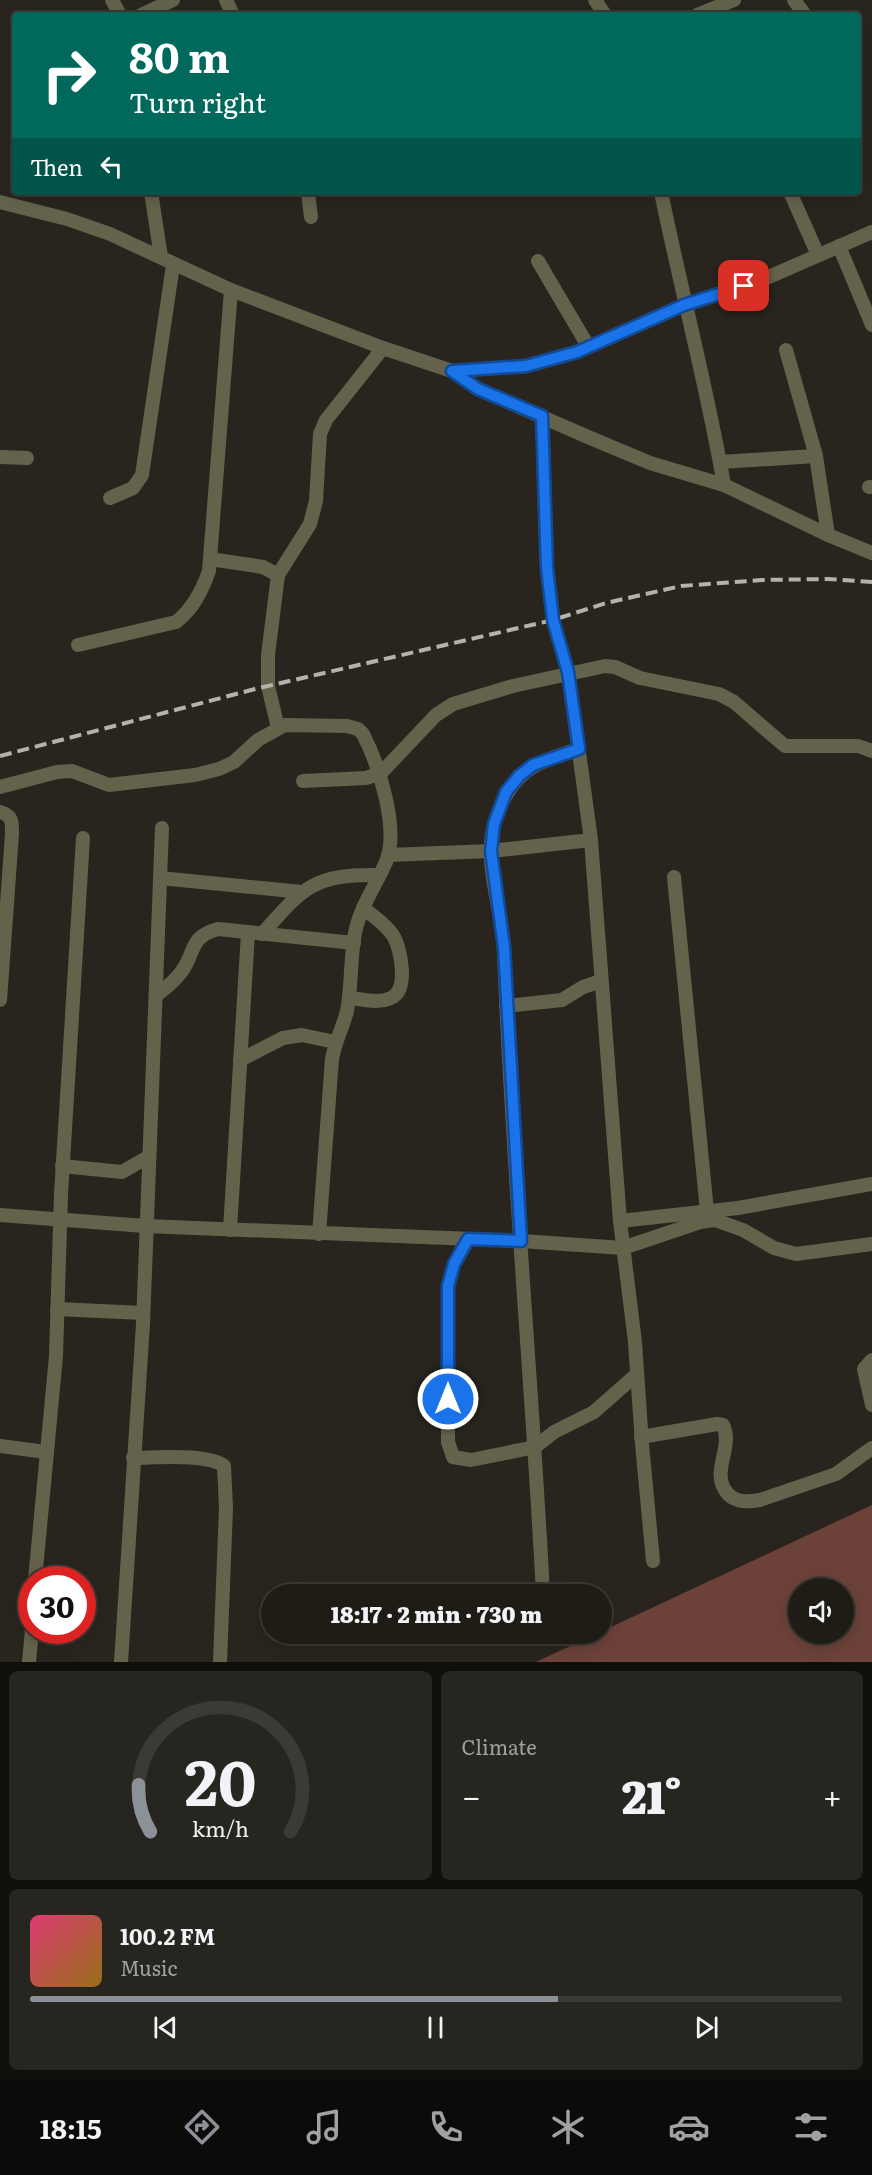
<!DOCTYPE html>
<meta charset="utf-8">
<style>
body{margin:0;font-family:Literata,serif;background:#27251f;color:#f1f3f6;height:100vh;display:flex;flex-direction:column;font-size:22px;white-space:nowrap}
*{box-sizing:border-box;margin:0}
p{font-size:20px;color:#a1a1a1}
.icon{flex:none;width:33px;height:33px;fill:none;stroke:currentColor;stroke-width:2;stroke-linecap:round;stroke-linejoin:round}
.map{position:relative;height:1662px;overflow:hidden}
.details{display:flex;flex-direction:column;gap:9px;padding:9px;background:#110f0c;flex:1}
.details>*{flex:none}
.hud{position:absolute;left:12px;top:12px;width:849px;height:183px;border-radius:6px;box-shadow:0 3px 15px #0003,0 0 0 2px #3c3a35;background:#00695c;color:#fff;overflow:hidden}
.tools{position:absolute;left:788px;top:1578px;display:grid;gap:12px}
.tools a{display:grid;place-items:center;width:66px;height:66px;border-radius:50%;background:#1f1c16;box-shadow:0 3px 15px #0003,0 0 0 2px #3c3a35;font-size:30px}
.speed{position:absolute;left:18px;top:1566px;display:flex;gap:12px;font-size:30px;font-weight:700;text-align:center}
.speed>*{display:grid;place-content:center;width:78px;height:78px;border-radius:50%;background:#1f1c16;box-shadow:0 3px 15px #0003,0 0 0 2px #3c3a35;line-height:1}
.speed .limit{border:9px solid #d22;background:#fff;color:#111}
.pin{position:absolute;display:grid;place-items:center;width:51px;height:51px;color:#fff;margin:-26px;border-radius:12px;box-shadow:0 3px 9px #0006}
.me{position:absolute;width:66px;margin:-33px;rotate:0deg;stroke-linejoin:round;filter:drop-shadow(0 0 4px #0008)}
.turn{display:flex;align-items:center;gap:21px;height:126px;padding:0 18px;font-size:27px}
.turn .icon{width:78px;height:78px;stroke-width:2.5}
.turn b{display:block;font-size:42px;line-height:51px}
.then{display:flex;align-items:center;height:57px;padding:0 18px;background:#0003;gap:12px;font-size:22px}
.big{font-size:45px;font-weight:800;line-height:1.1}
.details .widget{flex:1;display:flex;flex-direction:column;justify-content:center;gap:9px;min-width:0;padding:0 21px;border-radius:9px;background:#27251f}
.details .dial{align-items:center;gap:0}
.dial svg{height:156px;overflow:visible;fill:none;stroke:#3c3a35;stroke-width:7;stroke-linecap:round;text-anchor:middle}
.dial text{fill:#f1f3f6;stroke:none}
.song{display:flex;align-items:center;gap:18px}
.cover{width:72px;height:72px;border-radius:9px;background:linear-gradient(135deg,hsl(340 70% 55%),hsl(40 70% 35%))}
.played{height:6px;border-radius:3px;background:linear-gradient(90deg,#8c9099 65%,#3c3a35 65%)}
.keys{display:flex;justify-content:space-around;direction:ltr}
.heat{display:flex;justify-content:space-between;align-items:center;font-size:33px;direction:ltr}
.details .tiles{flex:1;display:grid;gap:9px;grid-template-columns:1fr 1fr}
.widget:last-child{grid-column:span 2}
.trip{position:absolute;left:261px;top:1584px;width:351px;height:60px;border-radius:30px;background:#1f1c16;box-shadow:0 3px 15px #0003,0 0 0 2px #3c3a35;font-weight:800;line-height:60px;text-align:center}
.menu{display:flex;height:96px;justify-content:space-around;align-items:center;background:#0c0b09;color:#a1a1a1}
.menu .icon{width:42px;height:42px}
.menu .selected{color:#8c9099}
.menu b{font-size:27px;color:#f1f3f6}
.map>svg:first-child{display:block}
.green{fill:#6c4238;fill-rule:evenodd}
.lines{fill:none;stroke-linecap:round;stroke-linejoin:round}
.minor{stroke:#65624c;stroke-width:14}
.rail{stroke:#b4b2ac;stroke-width:4;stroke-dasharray:12 6;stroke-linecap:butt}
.route-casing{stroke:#114b97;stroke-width:15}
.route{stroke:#1a73e8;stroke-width:10}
</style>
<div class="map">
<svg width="872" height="1662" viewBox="0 0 872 1662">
<rect width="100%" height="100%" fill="#29251e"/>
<path class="green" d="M872,1505V1662H536ZM798,1588H843V1634H798Z"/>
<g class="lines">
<g class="minor">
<polyline points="112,0 120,15"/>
<polyline points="226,0 233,15"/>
<polyline points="595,0 605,15"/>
<polyline points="794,0 805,15"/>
<polyline points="141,15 173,0"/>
<polyline points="697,15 734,0"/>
<polyline points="151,192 161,257"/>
<polyline points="308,192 311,217"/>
<path d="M661,192C681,290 707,387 724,485"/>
<polyline points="790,192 818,255"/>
<polyline points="0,202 67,219 110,234 231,290 383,348 452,371 526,366 577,352 684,305 764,279 872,232"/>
<polyline points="839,246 872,325"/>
<polyline points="538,261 588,346"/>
<polyline points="786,350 816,456 828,535"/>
<polyline points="452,371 478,389 588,437 650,463 724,485 828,535 872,553"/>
<polyline points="542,416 547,568 553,620 568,672 591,840 620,1221 635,1342 642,1444 653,1561"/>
<polyline points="0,457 27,458"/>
<polyline points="720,462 816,456"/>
<polyline points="869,487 872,487"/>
<polyline points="110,498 133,488 142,475 173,265"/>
<polyline points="210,559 263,567 278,575"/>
<path d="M78,645L176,622C193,609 202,591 209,571L231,290"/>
<polyline points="278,728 268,686 268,655 278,575 310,524 316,501 320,434 326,420 383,348"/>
<polyline points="303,781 366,778 381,773 436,715 453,704 513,686 605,666 615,667 640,678 719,694 734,702 785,746 858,746 872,751"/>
<path d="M0,787L57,772L72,771L109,785L195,775L219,769L234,762L258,740L285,725L347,726L358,729L363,734C378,763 400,829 386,862C376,885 360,907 355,933C350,958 352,985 347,1011C343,1027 335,1042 332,1059L319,1234"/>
<path d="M0,812C13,815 12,823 12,834L0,1000"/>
<polyline points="388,855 491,851 591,840"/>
<polyline points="674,877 707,1211"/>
<polyline points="160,878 302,892"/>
<path d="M262,934C303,888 313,874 378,875"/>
<path d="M157,995C166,988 175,981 182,971C196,951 189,937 218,929L354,943"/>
<path d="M349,998C362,999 378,1004 391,998C409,990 401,950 394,937C387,925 373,916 363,908"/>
<polyline points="506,1006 562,1000 583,987 601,981"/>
<polyline points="240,1060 283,1038 302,1035 335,1042"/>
<polyline points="62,1166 122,1172 148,1157"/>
<polyline points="0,1215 145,1226 521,1241 623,1248 700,1222 715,1220 743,1230 774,1248 796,1254 872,1244"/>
<polyline points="620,1221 738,1208 872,1184"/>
<polyline points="230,1230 248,933"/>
<polyline points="469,1239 454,1264 448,1286 448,1442 453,1457 471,1460 535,1447 554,1432 594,1412 637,1374"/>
<polyline points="57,1309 143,1313"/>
<polyline points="872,1360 864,1369 872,1405"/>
<path d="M641,1437L717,1424L723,1425C734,1448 709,1473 728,1494C737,1503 748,1502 760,1500L836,1474L872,1448"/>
<polyline points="0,1446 46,1452"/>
<path d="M133,1458C156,1458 206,1453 224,1466L226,1508L220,1662"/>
<polyline points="35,1580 56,1356 61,1194 83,838"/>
<path d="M543,1594C532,1380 512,1166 504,951C503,910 482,862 495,821C511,772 533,763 579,749"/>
<polyline points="29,1662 32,1630"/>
<polyline points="121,1662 143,1324 162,828"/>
</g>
<polyline class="rail" points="0,756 255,689 553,620 606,603 681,586 762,580 828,579 872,582"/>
</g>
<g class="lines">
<g class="route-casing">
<polyline id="route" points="448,1399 448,1286 454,1264 468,1239 521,1241 504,947 491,851 494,824 506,792 519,776 533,765 579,749 568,672 553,620 547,568 542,416 478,389 452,371 526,366 577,352 684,305 744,286"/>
</g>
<use href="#route" class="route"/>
</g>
</svg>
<div class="tools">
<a><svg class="icon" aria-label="sound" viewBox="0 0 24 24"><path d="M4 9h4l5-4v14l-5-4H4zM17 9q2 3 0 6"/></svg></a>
</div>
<div class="speed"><div class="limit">30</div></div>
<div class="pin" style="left:744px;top:286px;background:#d93025"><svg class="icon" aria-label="arrive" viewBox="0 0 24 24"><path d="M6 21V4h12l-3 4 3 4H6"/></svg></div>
<svg class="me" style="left:448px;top:1399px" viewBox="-20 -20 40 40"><circle r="17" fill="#1a73e8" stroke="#fff" stroke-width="3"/><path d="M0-11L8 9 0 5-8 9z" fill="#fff"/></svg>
<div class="trip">18:17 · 2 min · 730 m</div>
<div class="hud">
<div class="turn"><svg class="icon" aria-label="right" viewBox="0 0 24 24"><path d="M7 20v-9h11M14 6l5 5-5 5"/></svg><div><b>80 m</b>Turn right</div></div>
<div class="then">Then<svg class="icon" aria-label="left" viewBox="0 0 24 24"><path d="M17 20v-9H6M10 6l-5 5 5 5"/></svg></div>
</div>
</div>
<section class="details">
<div class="tiles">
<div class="widget dial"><svg viewBox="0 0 100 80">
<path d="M14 69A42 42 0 1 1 86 69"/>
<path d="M14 69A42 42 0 0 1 8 45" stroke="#8c9099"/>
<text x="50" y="56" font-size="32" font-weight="700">20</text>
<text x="50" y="72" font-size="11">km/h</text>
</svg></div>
<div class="widget"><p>Climate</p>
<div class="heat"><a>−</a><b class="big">21°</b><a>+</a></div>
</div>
<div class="widget">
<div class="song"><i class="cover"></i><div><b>100.2 FM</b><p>Music</p></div></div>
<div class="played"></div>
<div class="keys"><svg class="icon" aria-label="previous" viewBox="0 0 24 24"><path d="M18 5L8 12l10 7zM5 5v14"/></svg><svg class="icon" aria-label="pause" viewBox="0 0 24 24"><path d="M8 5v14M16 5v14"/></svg><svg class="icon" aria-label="next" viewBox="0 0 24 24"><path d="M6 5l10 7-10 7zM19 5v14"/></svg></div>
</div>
</div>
</section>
<nav class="menu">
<b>18:15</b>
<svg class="icon selected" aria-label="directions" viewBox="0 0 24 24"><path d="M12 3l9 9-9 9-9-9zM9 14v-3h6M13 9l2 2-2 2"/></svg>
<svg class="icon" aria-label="music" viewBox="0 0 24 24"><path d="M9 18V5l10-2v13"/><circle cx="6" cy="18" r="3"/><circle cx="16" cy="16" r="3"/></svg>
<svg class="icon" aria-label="phone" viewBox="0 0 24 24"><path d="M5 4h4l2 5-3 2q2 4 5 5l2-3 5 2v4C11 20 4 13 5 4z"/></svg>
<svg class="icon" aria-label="climate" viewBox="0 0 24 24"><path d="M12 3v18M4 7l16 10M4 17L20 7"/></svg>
<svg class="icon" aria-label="car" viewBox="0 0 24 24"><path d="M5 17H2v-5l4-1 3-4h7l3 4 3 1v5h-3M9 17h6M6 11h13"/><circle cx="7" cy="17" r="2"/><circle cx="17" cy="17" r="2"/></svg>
<svg class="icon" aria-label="filters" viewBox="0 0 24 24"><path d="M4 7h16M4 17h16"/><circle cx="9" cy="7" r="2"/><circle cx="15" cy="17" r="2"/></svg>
</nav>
